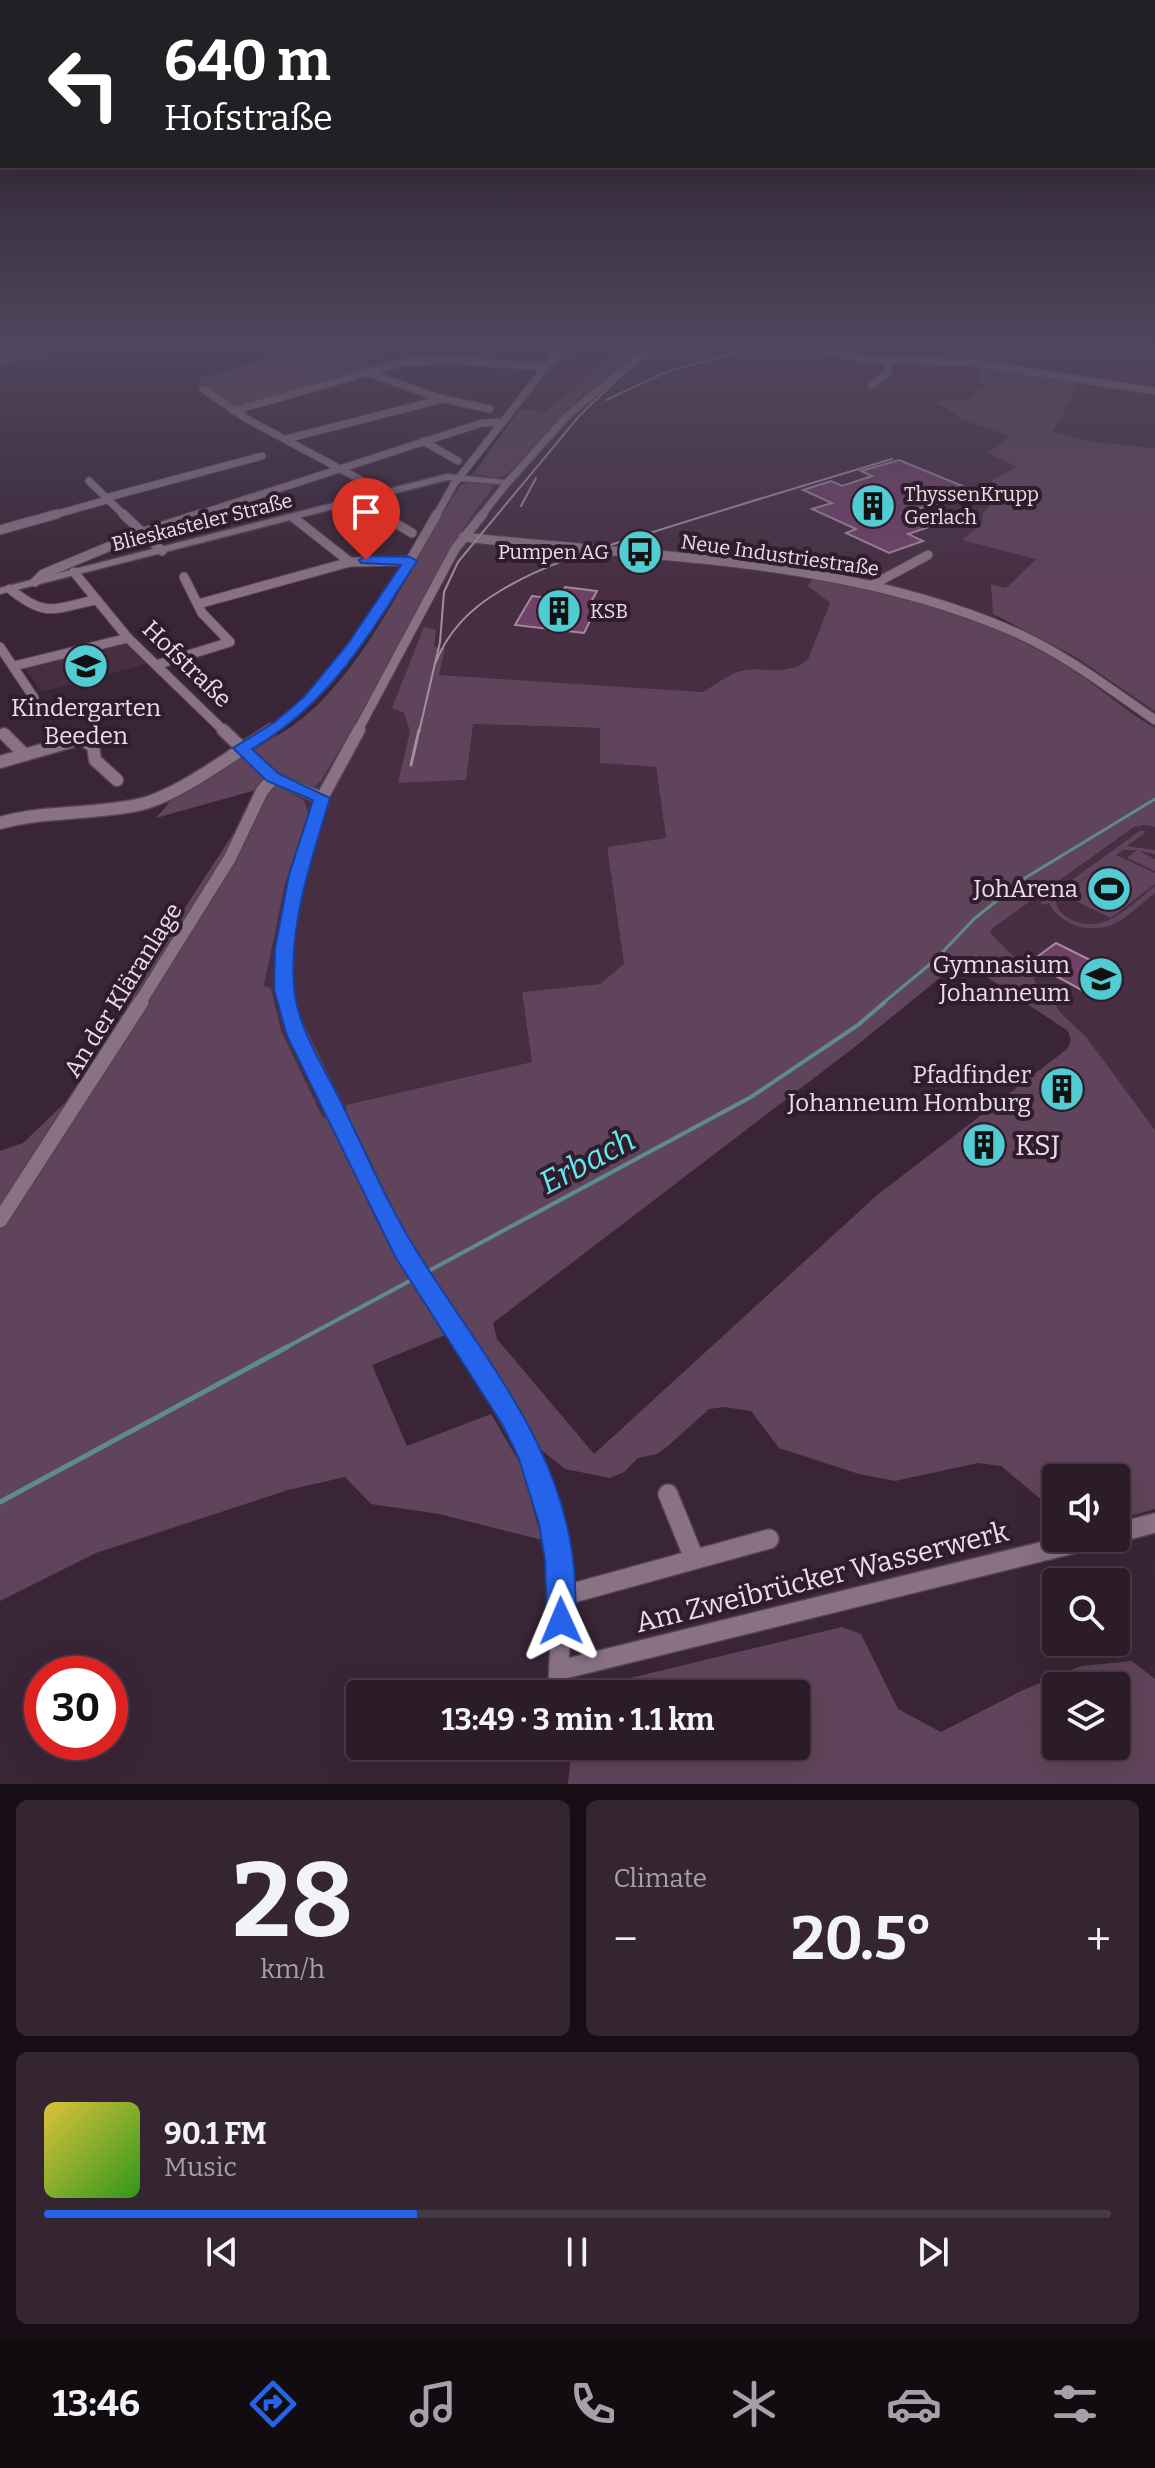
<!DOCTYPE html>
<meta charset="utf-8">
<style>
body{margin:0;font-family:Bitter,serif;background:#342530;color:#f1f3f6;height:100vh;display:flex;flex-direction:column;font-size:30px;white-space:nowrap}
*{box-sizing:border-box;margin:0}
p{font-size:26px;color:#a6a1a8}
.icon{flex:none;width:44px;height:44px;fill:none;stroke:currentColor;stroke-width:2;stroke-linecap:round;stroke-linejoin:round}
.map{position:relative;height:1784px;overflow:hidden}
.sheet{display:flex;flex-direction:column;gap:16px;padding:16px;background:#180f16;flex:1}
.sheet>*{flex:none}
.banner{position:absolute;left:0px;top:0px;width:1156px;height:168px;box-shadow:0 8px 32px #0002,0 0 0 2px #483a45;background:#202124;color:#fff;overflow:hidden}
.fabs{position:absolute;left:1042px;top:1464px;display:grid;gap:16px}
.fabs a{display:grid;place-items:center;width:88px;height:88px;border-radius:8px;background:#2c1c28;box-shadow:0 8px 32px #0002,0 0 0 2px #483a45;font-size:40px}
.speed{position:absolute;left:24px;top:1656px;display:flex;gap:16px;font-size:40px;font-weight:700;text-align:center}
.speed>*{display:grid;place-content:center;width:104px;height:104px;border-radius:50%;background:#2c1c28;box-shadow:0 8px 32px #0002,0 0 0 2px #483a45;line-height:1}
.speed .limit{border:12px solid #d22;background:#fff;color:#111}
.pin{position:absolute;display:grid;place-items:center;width:68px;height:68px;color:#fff;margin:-82px -34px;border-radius:50% 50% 50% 0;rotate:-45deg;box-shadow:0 0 8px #0007}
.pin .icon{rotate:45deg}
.me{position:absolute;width:88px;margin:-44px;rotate:359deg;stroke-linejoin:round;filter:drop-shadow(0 0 6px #0008)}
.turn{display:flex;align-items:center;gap:28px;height:168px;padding:0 32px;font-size:36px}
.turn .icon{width:104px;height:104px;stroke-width:2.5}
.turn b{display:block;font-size:56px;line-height:68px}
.big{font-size:60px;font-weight:700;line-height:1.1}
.sheet .widget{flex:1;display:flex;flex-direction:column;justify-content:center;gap:12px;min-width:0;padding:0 28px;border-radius:12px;background:#342530}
.sheet .dial{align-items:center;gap:0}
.dial b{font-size:104px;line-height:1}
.song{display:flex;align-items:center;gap:24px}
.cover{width:96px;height:96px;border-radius:12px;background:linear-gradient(135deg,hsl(50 70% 55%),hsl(110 70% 35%))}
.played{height:8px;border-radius:4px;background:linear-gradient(90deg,#2563eb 35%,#483a45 35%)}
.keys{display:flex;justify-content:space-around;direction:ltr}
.heat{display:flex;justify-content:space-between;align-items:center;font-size:44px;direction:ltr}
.sheet .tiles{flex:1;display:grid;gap:16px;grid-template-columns:1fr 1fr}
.widget:last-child{grid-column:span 2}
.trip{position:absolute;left:346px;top:1680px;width:464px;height:80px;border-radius:8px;background:#2c1c28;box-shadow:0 8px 32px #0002,0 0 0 2px #483a45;font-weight:700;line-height:80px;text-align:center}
.tabs{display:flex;height:128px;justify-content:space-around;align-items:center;background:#120b10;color:#a6a1a8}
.tabs .icon{width:56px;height:56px}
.tabs .on{color:#2563eb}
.tabs b{font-size:36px;color:#f1f3f6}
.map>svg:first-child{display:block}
.built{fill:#472e42}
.green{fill:#60445b;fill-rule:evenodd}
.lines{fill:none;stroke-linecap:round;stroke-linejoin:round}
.stream-far2{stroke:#5e8b90;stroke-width:3}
.stream-far1{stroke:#5e8b90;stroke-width:4}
.stream{stroke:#5e8b90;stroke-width:5}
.building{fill:#704167;stroke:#a3899d;stroke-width:2}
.minor-far4-casing{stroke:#554452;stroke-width:9}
.minor-far3-casing{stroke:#554452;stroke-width:11}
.minor-far2-casing{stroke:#554452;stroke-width:15}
.minor-far1-casing{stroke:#554452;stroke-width:18}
.minor-casing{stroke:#554452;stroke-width:22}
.tertiary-casing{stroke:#554452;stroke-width:3}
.minor-far4{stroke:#8a7285;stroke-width:7}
.minor-far3{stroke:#8a7285;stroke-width:9}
.minor-far2{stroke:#8a7285;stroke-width:12}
.minor-far1{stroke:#8a7285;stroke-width:15}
.minor{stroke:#8a7285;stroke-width:19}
.tertiary{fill:#8a7285;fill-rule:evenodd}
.rail-far1{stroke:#a1909e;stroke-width:2}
.rail{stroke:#a1909e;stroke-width:3}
.route{fill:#2563eb;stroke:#184099;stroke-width:2}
.labels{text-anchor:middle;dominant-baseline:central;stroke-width:8;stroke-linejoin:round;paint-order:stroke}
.far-poi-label{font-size:20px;fill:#ecdee9;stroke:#2f1c2c;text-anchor:start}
.far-street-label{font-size:20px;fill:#ecdee9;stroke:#2f1c2c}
.street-label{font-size:24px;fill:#ecdee9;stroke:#2f1c2c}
.poi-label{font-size:24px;fill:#ecdee9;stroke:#2f1c2c;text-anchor:end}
.near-poi-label{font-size:28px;fill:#ecdee9;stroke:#2f1c2c;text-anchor:start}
.near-street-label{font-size:28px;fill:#ecdee9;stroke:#2f1c2c}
.near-water-label{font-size:32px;font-style:italic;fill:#65e8ef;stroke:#2f1c2c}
</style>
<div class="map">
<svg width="1155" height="1784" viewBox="0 0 1155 1784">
<rect width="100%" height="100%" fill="#3a2536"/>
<g class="built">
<polygon points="648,344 1155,344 1155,448 1094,442 1052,432 1079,382 978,366 990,387 971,400 935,402 962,419 1011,437 1018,467 983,512 982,523 963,540 1036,558 1006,588 996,618 1074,656 1119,685 1155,711 1155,728 1058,661 984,624 808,586 830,603 808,659 802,666 792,669 741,670 703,692 439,675 444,648 433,647 393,708 404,713 411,731 399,783 466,780 472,724 600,728 600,763 656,767 666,838 607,848 624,964 600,984 522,992 532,1062 346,1105 347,1112 323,1118 281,1030 271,988 264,987 285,884 308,813 304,800 259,772 271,767 293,786 321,781 384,671 446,553 468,519 494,487 492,484 580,397"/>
<polygon points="561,354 609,362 545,411 519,410"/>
<polygon points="125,642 146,664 42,692 24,667"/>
<polygon points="1144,825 1155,827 1155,1130 1087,1038 1059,1011 1052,997 1036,986 1034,977 989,934 993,928 1134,827"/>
</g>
<g class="green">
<polygon points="0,344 85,344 0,366"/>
<polygon points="316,344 454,344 404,348 363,358 358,360 374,367 233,407 197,379"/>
<polygon points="648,344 580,397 506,475 498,478 473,474 519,410 545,411 609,362 613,355 613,346"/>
<polygon points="977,365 1080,381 1053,432 1095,442 1155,448 1155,711 1074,656 993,614 991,584 1006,588 1036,559 962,540 982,523 983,513 998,495 992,480 1017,467 987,453 1011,437 962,419 933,401 970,400 977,391 988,387 977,382 980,371"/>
<path d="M472,481L492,484L494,487C448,543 419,606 385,670C365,708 342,745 321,781L311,789L293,786L254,750C266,742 279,735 291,727C366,674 412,561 460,485Z"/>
<path d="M813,578C899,594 983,616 1058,661C1092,681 1121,708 1155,728V827L1144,825L1134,827L993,928L990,933L1034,977L1036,986L1052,997L1059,1011L1087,1038L1155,1130V1509L1116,1520V1478H1056V1512L1001,1466L978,1463L895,1481L859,1474L779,1448L751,1411L724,1407L709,1409L668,1446L657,1454L638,1458L624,1472L610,1478L565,1469L540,1449L465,1323L445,1335L372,1365L407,1446L491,1414L521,1465L542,1540L439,1514L371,1504L345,1477L288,1490L96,1553L0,1601V1151L23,1143L67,1101L95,1089L152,996L136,1002L128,995L233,834L245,824L256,790L156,818L173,798L242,756L290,793L304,800L308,813L285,884L264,986L271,988L281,1030L323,1118L347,1112L346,1105L532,1062L522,992L600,984L624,964L607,847L666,838L656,767L600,763V728L473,724L466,780L398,783L410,731L404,713L392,708L424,627L436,630L434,647L445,648L439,675L703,692C715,685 731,672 745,670C766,667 792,676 808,659L830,603L808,586ZM962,965L973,968L1068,1031L1071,1040L1067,1049L876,1196L594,1454L497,1339L493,1323L856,1046L952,968Z"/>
<path d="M1141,830L1146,832L1127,846L1155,850V854L1139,851L1155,859V871L1127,858L1137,850H1123L1056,899C1056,909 1061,914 1070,919C1104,937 1130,905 1155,886V893C1141,903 1125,921 1109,926C1087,933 1059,924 1049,903L1046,905L1040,903Z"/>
<polygon points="1116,855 1155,873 1155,884 1111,918 1063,895"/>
<path d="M842,1627L861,1634L898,1709L941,1732L1021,1691L1081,1666L1132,1661L1155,1679V1784H568L572,1746H796V1694H576V1691ZM1056,1686H1116V1746H1056Z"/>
</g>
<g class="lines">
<polyline class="stream-far2" points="882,1004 935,960 974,919 1025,878 1155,799"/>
<g class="stream-far1">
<polyline points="423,1274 751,1097 858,1025 885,1002"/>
<polyline points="283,1349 417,1277"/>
</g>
<polyline class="stream" points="0,1502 287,1347"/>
</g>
<g class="building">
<polygon points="899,460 977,492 903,513 932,526 908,534 923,541 889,553 846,533 856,529 812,509 832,503 803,490 831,481 842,486 872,476 861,471"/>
<polygon points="565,587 597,591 591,602 599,603 584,633 515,625 532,596 559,599"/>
<polygon points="1056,943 1094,962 1117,975 1091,995 1030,962"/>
<polygon points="1056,1078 1073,1085 1080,1092 1069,1102 1044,1087"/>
<polygon points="968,1138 997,1139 1000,1151 996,1151 998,1156 984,1156 983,1151 971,1151"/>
</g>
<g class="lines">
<g class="minor-far4-casing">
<g id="minor-far4">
<polyline points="799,344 862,359 974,363 1155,391"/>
<polyline points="777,346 783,344"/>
<polyline points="365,372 443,399 490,409"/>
<polyline points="872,385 888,373 888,361"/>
<polyline points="203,389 247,419 387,494"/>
<polyline points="233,411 401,363 449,360 545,367"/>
<polyline points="286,439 443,399"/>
<polyline points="423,441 458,461"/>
<polyline points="89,481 125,516"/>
<polyline points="105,498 262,456"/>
<polyline points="359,501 384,516"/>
<polyline points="50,516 107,500"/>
<polyline points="194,516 482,423 503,422"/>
<polyline points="436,516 454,484 564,344"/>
<polyline points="481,516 507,483"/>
</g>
</g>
<g class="minor-far3-casing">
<g id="minor-far3">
<polyline points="123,514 162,551"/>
<polyline points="380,514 412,533"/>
<polyline points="294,518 350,562"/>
<polyline points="0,530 57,514"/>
<path d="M463,537C649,558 843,556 1017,633C1066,655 1110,689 1155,720"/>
<polyline points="74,572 128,638 225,732"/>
<polyline points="35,582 43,574 144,532 200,514"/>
<polyline points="874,584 928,555"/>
<path d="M10,589C46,618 53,609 95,600"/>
<polyline points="198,604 350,562 410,561"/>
<polyline points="0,647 34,698"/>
<polyline points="156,665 230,642 202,613 184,577"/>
<polyline points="14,666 128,638"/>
<path d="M268,732C341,687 395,587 437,514"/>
<polyline points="357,732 455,549 483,514"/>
</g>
</g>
<g class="minor-far2-casing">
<g id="minor-far2">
<polyline points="223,730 273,778 322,798"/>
<polyline points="4,734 25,755"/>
<polyline points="0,762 80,739 93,746 95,760 117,780"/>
<path d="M0,823C46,810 95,815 142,804C181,794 236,752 271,730"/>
<polyline points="139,1004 230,858 262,791 273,778"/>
<polyline points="288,1004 283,968 298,875 322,798 359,730"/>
</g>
</g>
<g class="minor-far1-casing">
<g id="minor-far1">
<polyline points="288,1002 290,1016 405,1252 468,1349"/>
<polyline points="0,1220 141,1002"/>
</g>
</g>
<g class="minor-casing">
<g id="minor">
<path d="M467,1347C509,1413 549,1479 560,1558C565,1599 559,1645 558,1686"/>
<polyline points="668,1494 694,1558"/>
<polyline points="1116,1533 1155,1523"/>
<polyline points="562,1596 769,1539"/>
<polyline points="560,1670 1097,1538"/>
</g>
</g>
<g class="tertiary-casing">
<polygon id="tertiary" points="649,344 658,344 570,418 510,485 447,480 0,594 0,588 447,474 505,480 564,414"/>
</g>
<use href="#minor-far4" class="minor-far4"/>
<use href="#minor-far3" class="minor-far3"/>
<use href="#minor-far2" class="minor-far2"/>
<use href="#minor-far1" class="minor-far1"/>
<use href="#minor" class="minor"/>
<use href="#tertiary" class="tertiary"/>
<g class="rail-far1">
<polyline points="659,374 767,344"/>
<polyline points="606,400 668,371"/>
<polyline points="521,506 536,478"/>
<path d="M436,662C448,631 471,608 500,591C547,562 601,548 653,532C732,507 812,483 892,459"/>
<polyline points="419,732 440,642 444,592 458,562 580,415 627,370 662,344"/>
</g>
<polyline class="rail" points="411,765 419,730"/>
</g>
<linearGradient id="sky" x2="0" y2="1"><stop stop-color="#20141e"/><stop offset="0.58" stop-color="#4f465d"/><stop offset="1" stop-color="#4f465d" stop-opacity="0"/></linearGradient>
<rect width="1155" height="594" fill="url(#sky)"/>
<path class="route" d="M366,556L410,557L417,561C368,636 332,702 252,749L279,774L330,798C312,858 289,923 294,987C297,1026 322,1064 339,1098C364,1148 386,1202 416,1250C481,1355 570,1453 575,1583C575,1599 578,1616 572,1631L561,1635L551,1631L547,1621L545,1560L539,1524L518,1456L502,1424L396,1258L287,1036L274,989L275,949L289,875L313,800L267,781L233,748L275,722L304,697L347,645L401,565L361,563L359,560Z"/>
<defs>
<g id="building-disc" transform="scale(2.3)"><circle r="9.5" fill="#51ccd2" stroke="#2f1c2c"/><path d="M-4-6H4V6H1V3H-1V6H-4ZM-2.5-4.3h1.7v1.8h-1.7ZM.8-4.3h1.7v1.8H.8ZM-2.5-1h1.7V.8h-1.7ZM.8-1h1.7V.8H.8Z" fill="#111"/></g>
<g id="bus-disc" transform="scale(2.3)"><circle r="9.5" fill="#51ccd2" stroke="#2f1c2c"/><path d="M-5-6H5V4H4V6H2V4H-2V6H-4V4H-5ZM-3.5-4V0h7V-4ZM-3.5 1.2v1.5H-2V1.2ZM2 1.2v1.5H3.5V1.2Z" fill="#111"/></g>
<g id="school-disc" transform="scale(2.3)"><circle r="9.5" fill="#51ccd2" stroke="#2f1c2c"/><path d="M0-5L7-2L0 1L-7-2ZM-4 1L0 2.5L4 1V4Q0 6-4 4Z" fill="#111"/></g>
<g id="stadium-disc" transform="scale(2.3)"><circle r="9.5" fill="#51ccd2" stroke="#2f1c2c"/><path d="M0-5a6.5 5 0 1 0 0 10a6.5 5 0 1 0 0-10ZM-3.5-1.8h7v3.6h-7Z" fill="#111"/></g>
</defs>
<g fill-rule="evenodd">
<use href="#building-disc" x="873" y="506"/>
<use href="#bus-disc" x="640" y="552"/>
<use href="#building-disc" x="559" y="611"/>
<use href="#school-disc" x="86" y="666"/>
<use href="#stadium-disc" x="1109" y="889"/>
<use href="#school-disc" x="1101" y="979"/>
<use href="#building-disc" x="1062" y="1089"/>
<use href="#building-disc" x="984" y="1145"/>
</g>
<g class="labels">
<g class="far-poi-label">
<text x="904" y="494">ThyssenKrupp<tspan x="904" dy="23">Gerlach</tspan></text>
<text x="609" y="552" text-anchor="end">Pumpen AG</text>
<text x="590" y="611">KSB</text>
</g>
<g class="far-street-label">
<text transform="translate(202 522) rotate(-14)">Blieskasteler Straße</text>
<text transform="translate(780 555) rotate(8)">Neue Industriestraße</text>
</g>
<g class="street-label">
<text transform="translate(187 664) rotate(44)">Hofstraße</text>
<text transform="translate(123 990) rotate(-58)">An der Kläranlage</text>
</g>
<g class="poi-label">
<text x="86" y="708" text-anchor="middle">Kindergarten<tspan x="86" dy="28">Beeden</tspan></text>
<text x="1078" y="889">JohArena</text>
<text x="1070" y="965">Gymnasium<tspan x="1070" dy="28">Johanneum</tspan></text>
<text x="1031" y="1075">Pfadfinder<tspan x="1031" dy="28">Johanneum Homburg</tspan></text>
</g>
<g class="near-poi-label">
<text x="1015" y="1145">KSJ</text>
</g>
<g class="near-street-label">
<text transform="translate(822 1577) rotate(-14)">Am Zweibrücker Wasserwerk</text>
</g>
<g class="near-water-label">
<text transform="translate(587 1161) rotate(-28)">Erbach</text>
</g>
</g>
</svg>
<div class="fabs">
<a><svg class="icon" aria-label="sound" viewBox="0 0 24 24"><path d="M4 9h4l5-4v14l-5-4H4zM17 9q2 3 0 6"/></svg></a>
<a><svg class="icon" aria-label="search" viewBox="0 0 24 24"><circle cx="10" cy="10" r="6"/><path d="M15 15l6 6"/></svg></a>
<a><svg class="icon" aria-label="layers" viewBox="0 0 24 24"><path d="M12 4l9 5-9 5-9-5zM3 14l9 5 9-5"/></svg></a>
</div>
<div class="speed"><div class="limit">30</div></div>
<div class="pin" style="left:366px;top:560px;background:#d93025"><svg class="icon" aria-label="arrive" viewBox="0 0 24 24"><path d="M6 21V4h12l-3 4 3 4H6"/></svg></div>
<svg class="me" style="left:561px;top:1621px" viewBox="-20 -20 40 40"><path d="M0-17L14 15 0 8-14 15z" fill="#2563eb" stroke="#fff" stroke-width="4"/></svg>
<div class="trip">13:49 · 3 min · 1.1 km</div>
<div class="banner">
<div class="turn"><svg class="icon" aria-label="left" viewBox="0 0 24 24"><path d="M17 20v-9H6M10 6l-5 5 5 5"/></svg><div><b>640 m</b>Hofstraße</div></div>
</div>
</div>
<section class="sheet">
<div class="tiles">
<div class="widget dial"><b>28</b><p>km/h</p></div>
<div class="widget"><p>Climate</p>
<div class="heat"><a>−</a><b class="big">20.5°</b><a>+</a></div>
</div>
<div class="widget">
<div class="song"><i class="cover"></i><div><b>90.1 FM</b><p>Music</p></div></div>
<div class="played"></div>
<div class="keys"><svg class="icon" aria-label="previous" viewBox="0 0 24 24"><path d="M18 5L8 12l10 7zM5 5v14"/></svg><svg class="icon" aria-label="pause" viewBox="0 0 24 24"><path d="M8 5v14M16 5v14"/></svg><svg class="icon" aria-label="next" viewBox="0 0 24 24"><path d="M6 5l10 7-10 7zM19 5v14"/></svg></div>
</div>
</div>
</section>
<nav class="tabs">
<b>13:46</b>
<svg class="icon on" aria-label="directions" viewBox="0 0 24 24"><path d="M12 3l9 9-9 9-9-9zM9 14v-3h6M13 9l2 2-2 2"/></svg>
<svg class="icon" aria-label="music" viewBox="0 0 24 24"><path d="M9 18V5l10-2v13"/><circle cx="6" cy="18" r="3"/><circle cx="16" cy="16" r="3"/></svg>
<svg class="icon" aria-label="phone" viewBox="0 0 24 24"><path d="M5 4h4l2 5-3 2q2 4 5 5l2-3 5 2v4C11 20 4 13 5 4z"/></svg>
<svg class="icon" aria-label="climate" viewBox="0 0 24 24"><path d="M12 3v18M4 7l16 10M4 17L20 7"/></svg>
<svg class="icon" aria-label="car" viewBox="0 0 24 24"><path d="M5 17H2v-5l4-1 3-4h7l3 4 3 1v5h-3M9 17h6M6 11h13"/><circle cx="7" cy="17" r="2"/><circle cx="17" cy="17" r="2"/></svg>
<svg class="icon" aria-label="filters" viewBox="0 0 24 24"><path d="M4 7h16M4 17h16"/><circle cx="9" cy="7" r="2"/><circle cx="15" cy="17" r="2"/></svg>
</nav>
